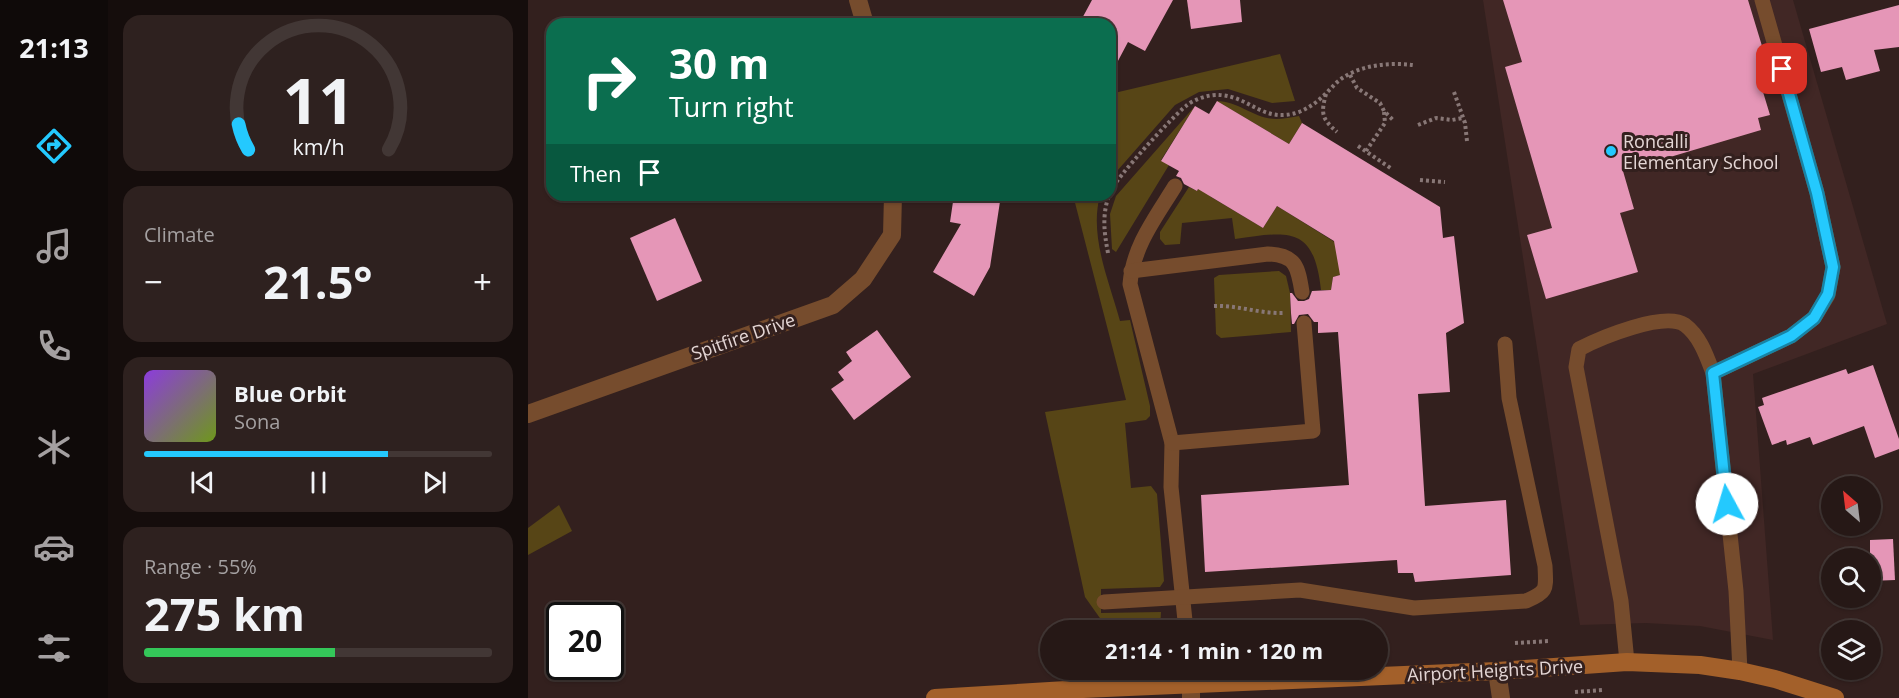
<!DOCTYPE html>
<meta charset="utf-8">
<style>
body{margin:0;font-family:"Open Sans",sans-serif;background:#2e211f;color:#f1f3f6;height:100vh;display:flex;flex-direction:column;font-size:22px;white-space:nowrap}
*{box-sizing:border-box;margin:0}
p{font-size:20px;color:#a4a0a1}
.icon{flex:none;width:33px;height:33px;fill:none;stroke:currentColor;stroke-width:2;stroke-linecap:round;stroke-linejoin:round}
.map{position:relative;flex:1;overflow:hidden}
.details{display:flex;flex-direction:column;gap:15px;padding:15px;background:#150d0c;width:420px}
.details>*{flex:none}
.banner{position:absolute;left:18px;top:18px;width:570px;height:183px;border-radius:18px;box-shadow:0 2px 4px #0004,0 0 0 2px #423735;background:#0b6e4f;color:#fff;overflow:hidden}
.needle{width:39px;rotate:332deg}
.tools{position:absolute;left:1293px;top:476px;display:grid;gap:12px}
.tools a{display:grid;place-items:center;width:60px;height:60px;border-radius:50%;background:#261816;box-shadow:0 2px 4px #0004,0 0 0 2px #423735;font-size:30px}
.speed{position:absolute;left:18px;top:602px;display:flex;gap:12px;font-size:30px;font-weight:700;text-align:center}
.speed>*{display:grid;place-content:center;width:78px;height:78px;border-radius:50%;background:#261816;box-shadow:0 2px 4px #0004,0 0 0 2px #423735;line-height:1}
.speed .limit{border:3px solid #111;border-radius:9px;background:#fff;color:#111}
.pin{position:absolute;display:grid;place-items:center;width:51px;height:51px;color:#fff;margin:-26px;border-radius:12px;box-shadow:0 3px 9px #0006}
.me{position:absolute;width:66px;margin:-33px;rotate:354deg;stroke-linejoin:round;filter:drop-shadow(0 0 4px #0008)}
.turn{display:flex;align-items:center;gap:21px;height:126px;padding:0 24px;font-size:27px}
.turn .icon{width:78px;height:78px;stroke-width:2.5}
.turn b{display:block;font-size:42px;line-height:51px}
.then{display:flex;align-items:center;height:57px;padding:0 24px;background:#0003;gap:12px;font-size:22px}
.big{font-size:45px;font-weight:700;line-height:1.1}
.details .tile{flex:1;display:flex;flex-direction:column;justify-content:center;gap:9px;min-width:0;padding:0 21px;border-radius:18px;background:#2e211f}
.details .dial{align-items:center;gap:0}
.dial svg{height:156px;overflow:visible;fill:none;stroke:#423735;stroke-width:7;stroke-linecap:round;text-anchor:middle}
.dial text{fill:#f1f3f6;stroke:none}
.song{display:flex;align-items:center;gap:18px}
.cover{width:72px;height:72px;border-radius:9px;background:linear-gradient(135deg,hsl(270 70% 55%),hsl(80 70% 35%))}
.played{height:6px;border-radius:3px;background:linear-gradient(90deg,#24c9fe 70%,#423735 70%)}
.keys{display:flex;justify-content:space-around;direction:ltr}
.heat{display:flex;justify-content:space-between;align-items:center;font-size:33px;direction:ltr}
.charge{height:9px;border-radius:4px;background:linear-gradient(90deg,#34c759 55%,#423735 0)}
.trip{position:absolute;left:512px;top:620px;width:348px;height:60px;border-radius:30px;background:#261816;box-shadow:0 2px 4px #0004,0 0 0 2px #423735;font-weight:700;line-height:60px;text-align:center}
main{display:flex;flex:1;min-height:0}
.dock{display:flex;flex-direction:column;width:108px;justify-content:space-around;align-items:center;background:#0f0a09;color:#a4a0a1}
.dock .icon{width:42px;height:42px}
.dock .current{color:#24c9fe}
.dock b{font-size:27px;color:#f1f3f6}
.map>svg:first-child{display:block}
.built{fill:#412725}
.green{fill:#574516}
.building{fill:#e596b7}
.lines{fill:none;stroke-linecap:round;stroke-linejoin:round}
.path{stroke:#887776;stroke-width:4;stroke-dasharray:3 3;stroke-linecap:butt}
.lane{stroke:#764c2d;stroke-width:15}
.street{stroke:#764c2d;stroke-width:18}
.secondary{stroke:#a3602a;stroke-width:18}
.route-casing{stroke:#1783a5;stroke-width:15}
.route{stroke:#24c9fe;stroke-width:10}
.poi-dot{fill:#24c9fe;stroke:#33201e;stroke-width:2}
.labels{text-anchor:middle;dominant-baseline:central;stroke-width:6;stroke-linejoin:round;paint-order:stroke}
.poi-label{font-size:18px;fill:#e4d6d5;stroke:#33201e;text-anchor:start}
.street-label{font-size:18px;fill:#e4d6d5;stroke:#33201e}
</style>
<main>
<nav class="dock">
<b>21:13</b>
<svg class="icon current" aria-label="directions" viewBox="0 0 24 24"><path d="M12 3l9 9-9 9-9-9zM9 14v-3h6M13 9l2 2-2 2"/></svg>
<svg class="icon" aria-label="music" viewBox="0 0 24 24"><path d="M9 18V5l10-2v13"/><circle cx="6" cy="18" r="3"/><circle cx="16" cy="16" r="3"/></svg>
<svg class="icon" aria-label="phone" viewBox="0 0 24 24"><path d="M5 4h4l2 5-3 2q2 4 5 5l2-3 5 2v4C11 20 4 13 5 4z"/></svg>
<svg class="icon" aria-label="climate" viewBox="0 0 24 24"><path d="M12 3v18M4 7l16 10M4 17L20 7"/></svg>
<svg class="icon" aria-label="car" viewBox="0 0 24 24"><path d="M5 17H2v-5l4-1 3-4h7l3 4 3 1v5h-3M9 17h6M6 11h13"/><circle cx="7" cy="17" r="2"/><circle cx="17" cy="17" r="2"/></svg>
<svg class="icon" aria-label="filters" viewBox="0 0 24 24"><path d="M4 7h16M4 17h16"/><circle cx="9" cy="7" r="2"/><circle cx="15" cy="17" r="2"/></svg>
</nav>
<section class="details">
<div class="tile dial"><svg viewBox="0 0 100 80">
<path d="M14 69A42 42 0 1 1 86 69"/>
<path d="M14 69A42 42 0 0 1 9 56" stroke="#24c9fe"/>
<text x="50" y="56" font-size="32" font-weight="700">11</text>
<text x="50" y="72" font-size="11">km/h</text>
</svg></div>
<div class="tile"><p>Climate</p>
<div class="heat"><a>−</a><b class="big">21.5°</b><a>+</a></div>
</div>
<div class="tile">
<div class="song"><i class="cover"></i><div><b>Blue Orbit</b><p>Sona</p></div></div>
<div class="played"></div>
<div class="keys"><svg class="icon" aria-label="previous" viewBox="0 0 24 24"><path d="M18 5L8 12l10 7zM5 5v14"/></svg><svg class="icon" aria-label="pause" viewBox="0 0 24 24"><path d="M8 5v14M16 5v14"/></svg><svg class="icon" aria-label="next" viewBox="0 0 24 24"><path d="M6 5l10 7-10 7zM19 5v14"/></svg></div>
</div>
<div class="tile"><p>Range · 55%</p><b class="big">275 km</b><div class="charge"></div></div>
</section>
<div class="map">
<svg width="1371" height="698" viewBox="0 0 1371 698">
<rect width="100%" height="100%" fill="#33201e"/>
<polygon class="built" points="955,0 1265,0 1359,324 1225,374 1245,640 1172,626 1118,623 1052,625"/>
<g class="green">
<polygon points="752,54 767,101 744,103 700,89 671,92 647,105 582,179 582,94"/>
<path d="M689,101C710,101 727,119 748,119C755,119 764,117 771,116L774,123L761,144Z"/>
<polygon points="667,106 633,160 641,165 588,252 584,249 582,214 588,196"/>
<path d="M673,184L683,197L735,228L749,206L813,246L812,275L805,277L803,290H793C786,226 762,231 707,239L704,218L654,223L652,244L637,245L632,239V232L661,187L669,191Z"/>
<path d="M545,195H572C561,237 581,280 592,321L602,320L622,406V416L618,420L597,423L603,488L623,486L629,494L636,581L632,587L573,589V613L633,612L632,630H578L574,621L557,597L517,412L598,400Z"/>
<polygon points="751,271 758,276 762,293 763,332 693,338 688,334 686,278 691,275"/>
<polygon points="31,505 44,531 0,555 0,528"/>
</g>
<g class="building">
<polygon points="564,0 645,0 617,51 600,42 582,76 582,24 551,24"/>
<polygon points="659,0 712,0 714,22 663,29"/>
<polygon points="975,0 1220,0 1241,69 1229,72 1242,115 1230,118 1233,130 1095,171 1106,209 1092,213 1110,272 1018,299 999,235 1024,228 977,67 994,62"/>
<polygon points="1371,5 1371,47 1346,50 1352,71 1318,80 1314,67 1293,72 1281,29"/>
<polygon points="689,101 761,144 774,123 912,207 915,238 926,236 936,323 918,333 922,392 890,394 897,506 978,500 983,575 887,582 885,573 870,573 869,560 677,572 673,495 821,485 810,332 790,333 790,322 786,322 780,314 771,315 766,324 764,324 763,313 762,293 764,293 770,301 776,301 781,299 784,291 803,290 805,277 812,275 806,241 749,206 735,228 670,189 669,191 656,184 653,178 648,176 651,171 633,161 667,106 681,114"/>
<polygon points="426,195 473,195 462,267 446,296 405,272 433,224 422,222"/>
<polygon points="147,218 174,281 129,301 102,238"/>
<polygon points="349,330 383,377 326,420 303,389 316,380 310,372 324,361 318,352"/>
<polygon points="1345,365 1371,439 1371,449 1347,458 1336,426 1285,445 1282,437 1259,445 1258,440 1244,445 1230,407 1236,405 1234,398 1318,369 1320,374"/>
<polygon points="1365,539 1367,580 1342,581 1342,540"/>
</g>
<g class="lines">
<g class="path">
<polyline points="822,75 829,88 852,103 856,111 865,120"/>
<polyline points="926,92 937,123 939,141"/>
<path d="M798,94C793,113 793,118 809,132"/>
<polyline points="890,125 908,118 924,120 935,118"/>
<polyline points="830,146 864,169"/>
<polyline points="838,151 857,123 856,112"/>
<polyline points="892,180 917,182"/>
<path d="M582,192C587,179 645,116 658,106C666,99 682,94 692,95C723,97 735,124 771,112C786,106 797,95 807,84C827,65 860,62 885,65"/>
<path d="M580,253C576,232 574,215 581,195"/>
<path d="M686,306C710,305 732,314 756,313"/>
<polyline points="987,643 1022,641"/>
<polyline points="1047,692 1075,690"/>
</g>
<g class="lane">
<path d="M647,186C628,217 605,246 602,284L644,443L643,487L658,630"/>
<path d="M603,271L740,254C768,255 770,267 774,292"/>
<polyline points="1185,373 1263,336 1286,318 1300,295 1305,267 1289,193 1234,0"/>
<polyline points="644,443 785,431 776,323"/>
<path d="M576,602L772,590L886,608L998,601C1020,592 1018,589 1017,566L981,398L977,344"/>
<path d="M1099,662L1093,601L1048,367L1051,349C1072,338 1136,311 1157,325C1172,336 1179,357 1185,373L1208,591L1212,671"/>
<polyline points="662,669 663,685"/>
</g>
<g class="street">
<polyline points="330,0 337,24"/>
<polyline points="0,414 305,305 335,279 364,235 365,195"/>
<polyline points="969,671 973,698"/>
<polyline points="663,685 663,698"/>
</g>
<polyline class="secondary" points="407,698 555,689 969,671 1099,662 1172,665 1212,671 1247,679 1307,698"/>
</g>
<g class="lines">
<g class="route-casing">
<polyline id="route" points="1199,504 1185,373 1263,336 1286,318 1300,294 1305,267 1289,193 1254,69"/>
</g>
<use href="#route" class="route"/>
</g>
<circle class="poi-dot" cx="1083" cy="151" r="6"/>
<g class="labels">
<g class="poi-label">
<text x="1095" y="141">Roncalli<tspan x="1095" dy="21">Elementary School</tspan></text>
</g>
<g class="street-label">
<text transform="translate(215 336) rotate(-19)">Spitfire Drive</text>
<text transform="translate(967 670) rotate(-3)">Airport Heights Drive</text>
</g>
</g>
</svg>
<div class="tools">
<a><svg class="needle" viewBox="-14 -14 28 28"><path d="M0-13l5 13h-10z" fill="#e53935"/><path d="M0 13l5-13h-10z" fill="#a4a0a1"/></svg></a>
<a><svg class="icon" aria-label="search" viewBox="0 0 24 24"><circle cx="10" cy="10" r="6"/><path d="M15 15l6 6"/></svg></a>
<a><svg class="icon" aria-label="layers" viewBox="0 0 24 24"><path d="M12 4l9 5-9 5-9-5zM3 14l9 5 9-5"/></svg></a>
</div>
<div class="speed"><div class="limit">20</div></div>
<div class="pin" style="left:1254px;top:69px;background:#d93025"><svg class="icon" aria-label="arrive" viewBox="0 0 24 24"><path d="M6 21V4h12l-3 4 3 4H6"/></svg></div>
<svg class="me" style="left:1199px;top:504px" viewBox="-20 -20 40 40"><circle r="19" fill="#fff"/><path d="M0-13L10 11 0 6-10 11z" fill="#24c9fe"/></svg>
<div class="trip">21:14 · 1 min · 120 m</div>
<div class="banner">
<div class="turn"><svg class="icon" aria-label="right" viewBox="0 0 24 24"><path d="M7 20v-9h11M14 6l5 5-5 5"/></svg><div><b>30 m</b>Turn right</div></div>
<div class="then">Then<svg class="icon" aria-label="arrive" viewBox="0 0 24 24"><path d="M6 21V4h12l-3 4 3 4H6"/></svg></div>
</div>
</div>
</main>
